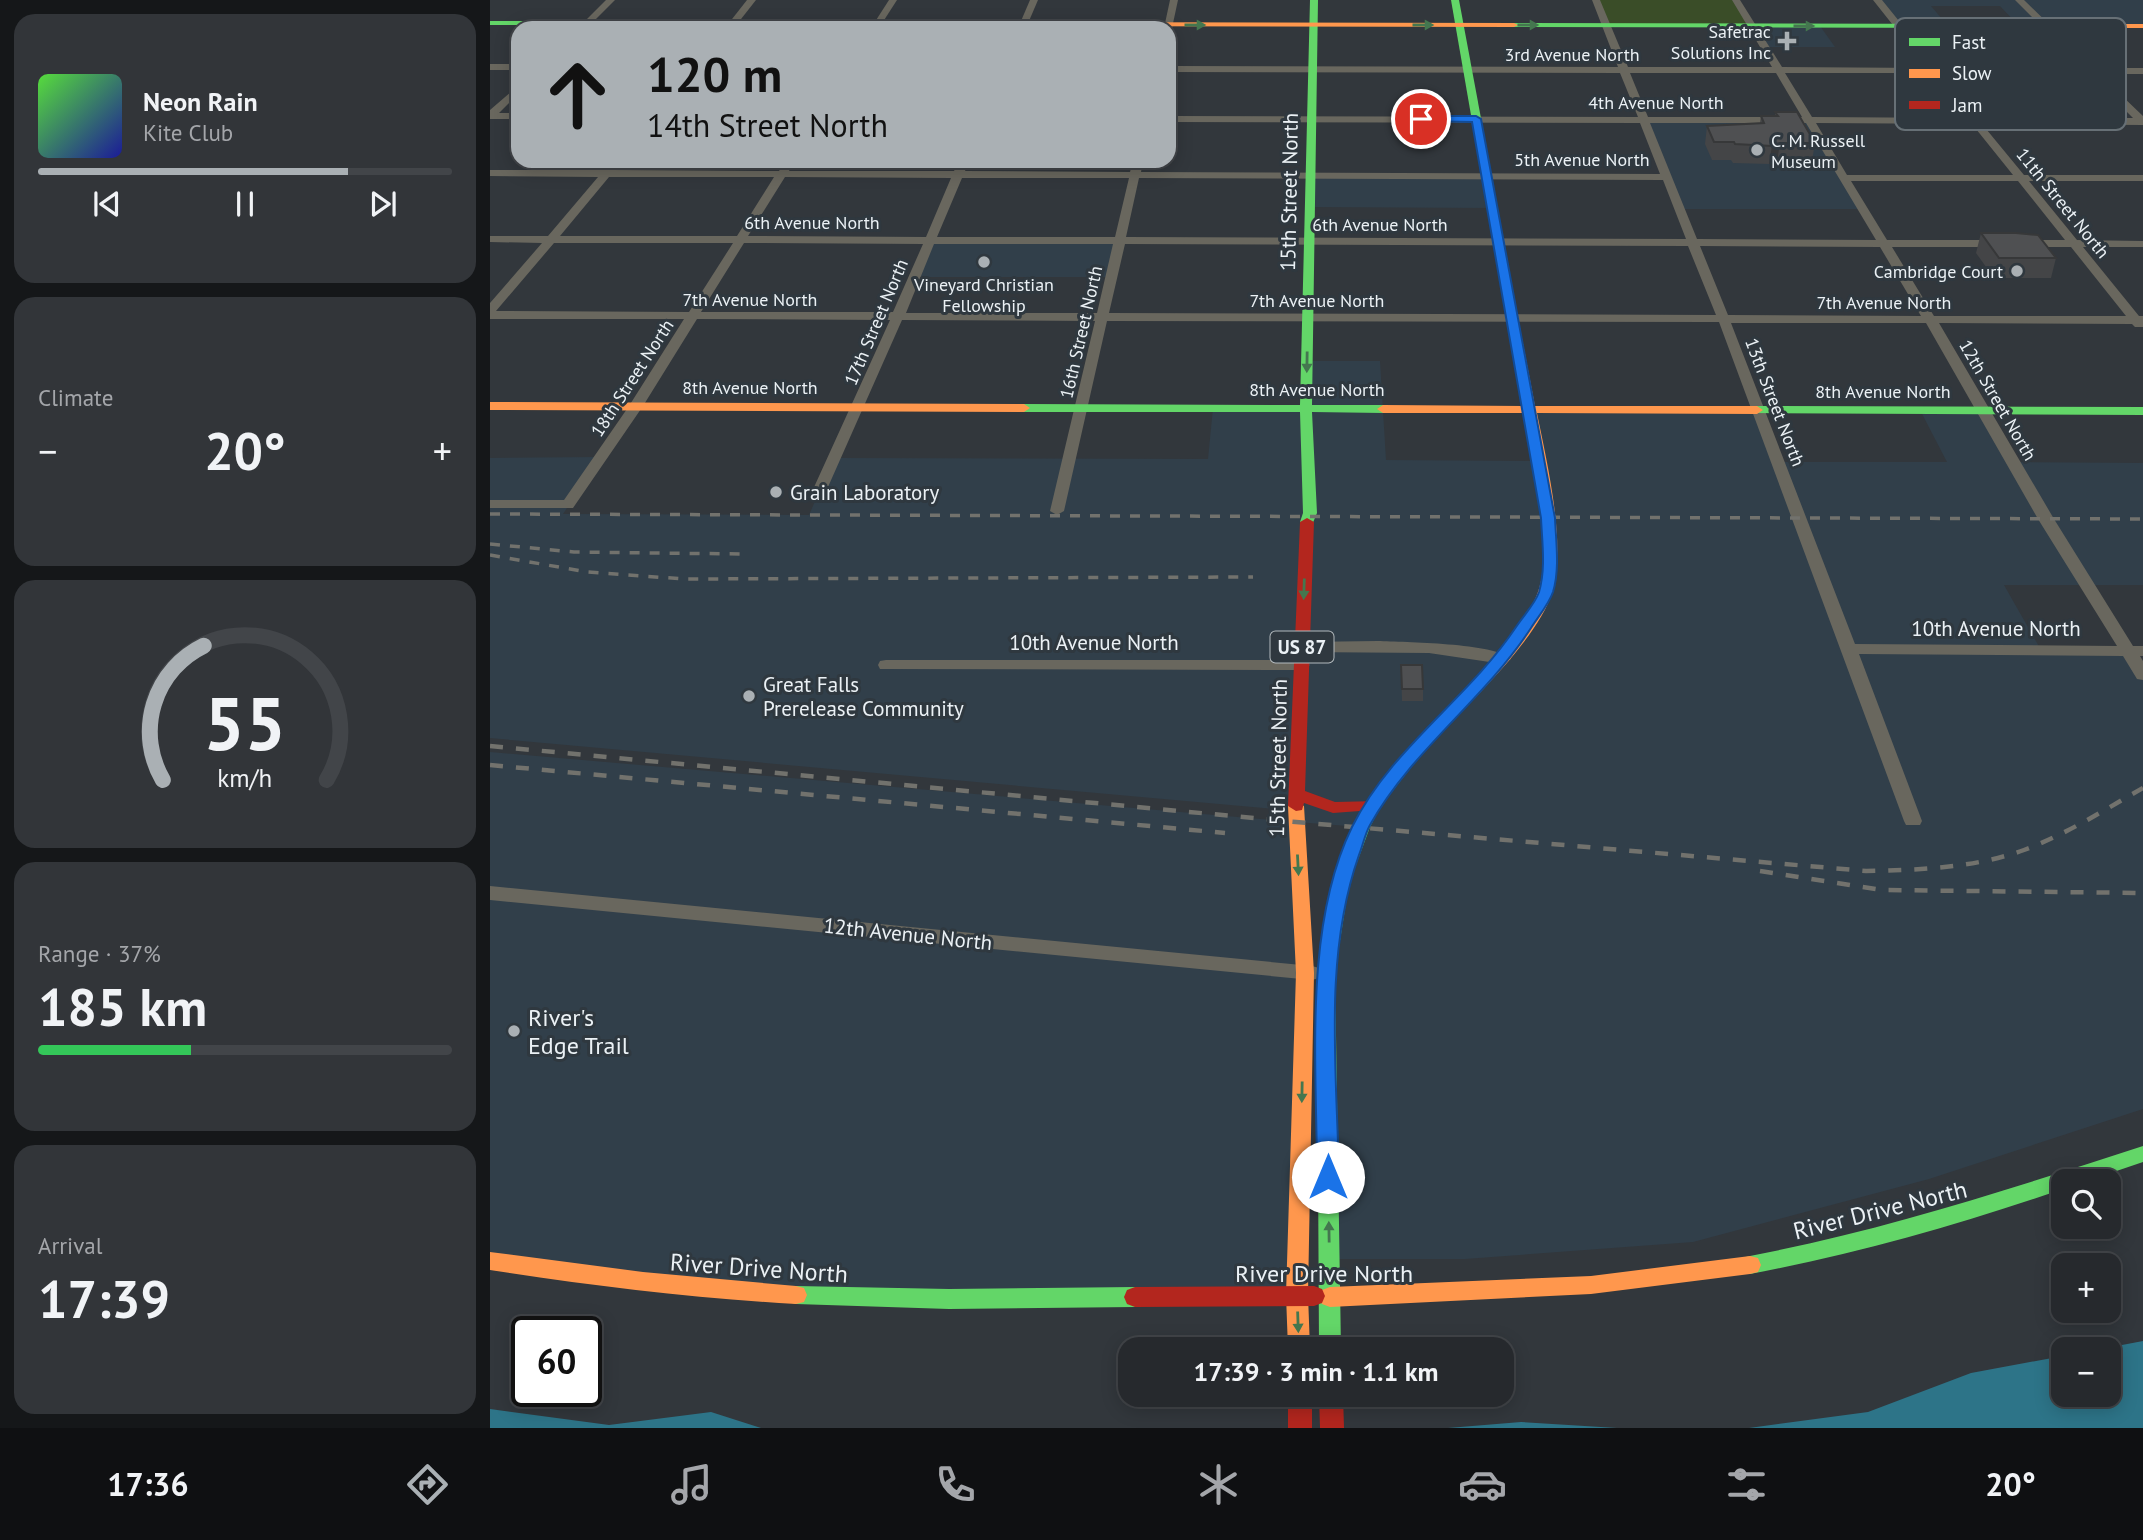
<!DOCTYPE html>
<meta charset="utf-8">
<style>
body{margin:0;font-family:"PT Sans",sans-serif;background:#323539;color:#f1f3f6;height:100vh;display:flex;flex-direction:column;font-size:26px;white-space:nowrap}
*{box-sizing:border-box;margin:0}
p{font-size:23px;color:#a4a6aa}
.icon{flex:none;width:38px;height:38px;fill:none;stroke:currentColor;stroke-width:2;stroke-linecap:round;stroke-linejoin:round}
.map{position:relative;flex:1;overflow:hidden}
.details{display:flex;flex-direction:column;gap:14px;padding:14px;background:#151719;width:490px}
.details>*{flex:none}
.guide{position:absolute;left:21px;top:21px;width:665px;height:147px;border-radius:21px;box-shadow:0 4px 18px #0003,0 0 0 2px #424549;background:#aab0b4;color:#111;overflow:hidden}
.controls{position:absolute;left:1561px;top:1169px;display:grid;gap:14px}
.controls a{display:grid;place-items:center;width:70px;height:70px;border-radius:14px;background:#26292d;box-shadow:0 4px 18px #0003,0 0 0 2px #424549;font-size:35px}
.speed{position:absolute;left:21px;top:1316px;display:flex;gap:14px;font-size:35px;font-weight:700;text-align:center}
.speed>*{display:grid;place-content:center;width:91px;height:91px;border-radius:50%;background:#26292d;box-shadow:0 4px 18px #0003,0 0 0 2px #424549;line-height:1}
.speed .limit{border:4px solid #111;border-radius:10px;background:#fff;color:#111}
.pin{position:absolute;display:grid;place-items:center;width:60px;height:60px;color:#fff;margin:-30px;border:4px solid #fff;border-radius:50%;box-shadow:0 2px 7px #0007}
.me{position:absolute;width:77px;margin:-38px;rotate:0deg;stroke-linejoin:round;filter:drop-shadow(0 0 5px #0008)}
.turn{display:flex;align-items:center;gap:24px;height:147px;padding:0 21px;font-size:32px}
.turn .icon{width:91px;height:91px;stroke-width:2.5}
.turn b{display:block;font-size:49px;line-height:60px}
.big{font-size:52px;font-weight:600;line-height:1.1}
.details .widget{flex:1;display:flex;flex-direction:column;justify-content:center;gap:10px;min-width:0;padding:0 24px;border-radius:21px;background:#323539}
.details .dial{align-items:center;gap:0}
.dial svg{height:182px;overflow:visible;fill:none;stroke:#424549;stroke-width:7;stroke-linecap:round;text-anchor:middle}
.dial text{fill:#f1f3f6;stroke:none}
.song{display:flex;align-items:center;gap:21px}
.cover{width:84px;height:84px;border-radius:10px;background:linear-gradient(135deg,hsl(110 70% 55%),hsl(240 70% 35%))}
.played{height:7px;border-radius:4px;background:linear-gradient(90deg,#aab0b4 75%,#424549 75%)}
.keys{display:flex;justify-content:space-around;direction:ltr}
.heat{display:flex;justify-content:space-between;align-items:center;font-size:38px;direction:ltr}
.charge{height:10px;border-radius:5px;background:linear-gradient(90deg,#34c759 37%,#424549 0)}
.trip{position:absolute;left:628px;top:1337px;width:396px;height:70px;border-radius:21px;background:#26292d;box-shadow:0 4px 18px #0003,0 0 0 2px #424549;font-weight:600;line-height:70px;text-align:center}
.dock{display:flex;height:112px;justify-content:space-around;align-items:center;background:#0f1012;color:#a4a6aa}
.dock .icon{width:49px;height:49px}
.dock .active{color:#aab0b4}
.dock b{font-size:32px;color:#f1f3f6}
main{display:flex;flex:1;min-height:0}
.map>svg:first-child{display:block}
.built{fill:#313f4a}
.green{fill:#3a4d28}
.water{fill:#2d7488}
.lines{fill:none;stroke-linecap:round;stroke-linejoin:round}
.street{fill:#69675e;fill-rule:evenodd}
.fast{fill:#63d668;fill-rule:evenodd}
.slow{fill:#ff974d;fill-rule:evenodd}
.jam{fill:#b3261e;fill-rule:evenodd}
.rail-far1{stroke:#72726d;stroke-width:3.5;stroke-dasharray:10 10;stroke-linecap:butt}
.rail{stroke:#72726d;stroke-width:4.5;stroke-dasharray:13 13;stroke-linecap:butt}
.wall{fill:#444547}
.shaded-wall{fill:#373839}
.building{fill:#4f5052;stroke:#373839;stroke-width:2}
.oneway{fill:#44774f}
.route{fill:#1a73e8;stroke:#114b97;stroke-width:2}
.poi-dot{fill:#aab0b4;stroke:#2f383f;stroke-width:2.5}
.labels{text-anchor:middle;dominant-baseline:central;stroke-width:6;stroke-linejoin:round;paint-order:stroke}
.far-poi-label{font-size:18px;fill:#ebf1f5;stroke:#2f383f;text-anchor:end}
.far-street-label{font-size:18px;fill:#ebf1f5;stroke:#2f383f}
.shield{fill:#2f383f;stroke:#b3babe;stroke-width:2}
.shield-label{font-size:19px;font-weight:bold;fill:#ebf1f5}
.street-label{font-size:21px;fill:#ebf1f5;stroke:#2f383f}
.poi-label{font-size:21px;fill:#ebf1f5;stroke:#2f383f;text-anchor:start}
.near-poi-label{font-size:24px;fill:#ebf1f5;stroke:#2f383f;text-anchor:start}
.near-street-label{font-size:24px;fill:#ebf1f5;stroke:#2f383f}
.key{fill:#2f383f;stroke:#677076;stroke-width:2}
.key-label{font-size:19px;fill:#ebf1f5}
</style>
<main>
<section class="details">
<div class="widget">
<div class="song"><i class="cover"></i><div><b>Neon Rain</b><p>Kite Club</p></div></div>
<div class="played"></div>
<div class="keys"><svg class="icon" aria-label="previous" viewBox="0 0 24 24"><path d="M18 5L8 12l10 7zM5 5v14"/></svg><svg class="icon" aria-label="pause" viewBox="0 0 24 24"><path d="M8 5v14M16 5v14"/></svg><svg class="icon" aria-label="next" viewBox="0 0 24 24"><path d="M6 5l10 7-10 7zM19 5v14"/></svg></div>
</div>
<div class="widget"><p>Climate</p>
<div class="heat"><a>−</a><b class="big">20°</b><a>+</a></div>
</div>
<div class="widget dial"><svg viewBox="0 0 100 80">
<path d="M14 69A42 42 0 1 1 86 69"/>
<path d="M14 69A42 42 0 0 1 32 10" stroke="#aab0b4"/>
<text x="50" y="56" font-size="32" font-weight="700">55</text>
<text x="50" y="72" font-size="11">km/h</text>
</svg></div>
<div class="widget"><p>Range · 37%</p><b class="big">185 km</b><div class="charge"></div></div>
<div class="widget"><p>Arrival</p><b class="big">17:39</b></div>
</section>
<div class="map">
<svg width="1653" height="1428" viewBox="0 0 1653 1428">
<rect width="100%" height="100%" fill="#32373c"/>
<g class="built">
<polygon points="1387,0 1653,0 1653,26 1529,26 1510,6 1441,6 1458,26 1408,26"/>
<polygon points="1262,26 1330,26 1345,47 1274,47"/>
<polygon points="1154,120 1320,120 1374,209 1188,209"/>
<polygon points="820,176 998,176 1003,208 819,207"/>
<polygon points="441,239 630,240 621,277 424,277"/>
<polygon points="817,361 890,361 896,460 1048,461 1040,410 1269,410 1288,462 1457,462 1430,410 1494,410 1525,462 1653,463 1653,585 1514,585 1551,650 1638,651 1653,675 1653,1109 1439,1179 1203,1242 975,1259 839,1259 836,972 870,827 807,822 807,1295 459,1299 0,1261 0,752 806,822 806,811 0,738 0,458 111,457 73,514 319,515 344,458 718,459 723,408 816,408"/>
</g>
<polygon class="green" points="1106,0 1247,0 1262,26 1115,25"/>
<g class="water">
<polygon points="1653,1341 1653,1428 1259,1428 1378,1412 1481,1373 1573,1356 1573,1395 1619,1395 1619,1349 1611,1349"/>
<polygon points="0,1409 119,1425 221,1412 271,1428 0,1428"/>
<polygon points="1031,1422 1127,1428 958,1428"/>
</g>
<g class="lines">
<g class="street">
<polygon points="116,0 125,0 97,28 88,28"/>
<polygon points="257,0 266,0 244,28 235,28"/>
<polygon points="399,0 407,0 389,28 381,28"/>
<polygon points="540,0 548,0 536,28 528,28"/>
<polygon points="680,0 688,0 682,28 679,30 679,28 674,28"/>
<path d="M1102,0H1110L1138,67H1282L1242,0H1250L1292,67L1437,68L1383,0H1392L1447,68H1593L1525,0H1534L1604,68H1653V74H1609L1653,116V125L1492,124L1534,175H1653V181H1539L1587,240L1653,241V247H1593L1649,316H1653V327H1645L1642,324L1449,323L1564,519L1643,646H1653V656H1650L1653,661V680L1647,679L1633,656L1369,654L1432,821L1430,825H1416L1414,821L1229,322L617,321L574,511L567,515L560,511L605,321L412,320L334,496L327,500L320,496L400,320L207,319L153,406L83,508H0V500H74L139,406L194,319H0V303L52,243L0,242V236H58L108,177L0,176V170H114L121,161H132L125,170L289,171L295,161H305L299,171H464L469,161H479L475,171L640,172L643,161H653L651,172L1170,174L1150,123L679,122V116L1148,117L1130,73L679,72V66L1128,67ZM1140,73H1286L1312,117H1158ZM1295,73H1441L1477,118L1322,117ZM1451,73L1599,74L1643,118H1487ZM1160,123H1316L1386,240L1207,239ZM1326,123L1482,124L1523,175H1357ZM119,177H284L247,236H70ZM295,177L461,178L436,237L258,236ZM472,178H639L625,237H447ZM649,178L1173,180L1196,239L636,237ZM1361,181H1528L1575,240H1397ZM64,243H243L199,312L6,311ZM254,243L433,244L403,312H211ZM444,244H623L607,313H416ZM635,244L1198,246L1226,315L619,313ZM1210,246L1390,247L1431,316L1238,315ZM1402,247H1581L1636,316H1444ZM1241,323H1436L1548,519L1627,646L1365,644Z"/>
<rect x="0" y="64" width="28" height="6"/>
<polygon points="28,86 28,94 9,113 28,113 28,119 0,119 0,110"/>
<path d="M888,641C913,642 1006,643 1021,659L1013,664L939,653L812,652L804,647L812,642Z"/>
<polygon points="396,660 812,660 820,665 812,670 390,669 388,665 390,661"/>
<polygon points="0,886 822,966 829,968 832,973 829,978 822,980 0,900"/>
</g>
<g class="fast">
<polygon points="820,0 828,0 822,405 893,405 899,409 893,413 822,412 827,513 822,525 817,526 810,522 813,513 810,412 534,412 528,408 534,404 810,405"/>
<polygon points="961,0 969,0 1030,328 1024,331 1018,328"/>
<polygon points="0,21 511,22 515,24 511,26 0,25"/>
<polygon points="1021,23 1516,24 1520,26 1516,28 1024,27"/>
<polygon points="1267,406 1653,407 1653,415 1263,413 1263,407"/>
<polygon points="932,738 940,743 890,807 880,827 859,884 845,972 851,1349 829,1349 827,972 841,884 862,827 877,801 926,740"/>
<path d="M1653,1146V1162L1597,1181H1573V1189C1470,1224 1367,1254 1260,1274L1252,1272L1249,1265L1252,1258L1260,1256C1395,1230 1523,1188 1653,1146Z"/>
<polygon points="306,1286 459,1289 645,1287 653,1290 656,1297 653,1304 645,1307 459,1309 306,1304 298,1302 295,1295 298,1288"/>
</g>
<g class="slow">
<polygon points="508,22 1024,23 1028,25 1024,27 511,26"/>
<polygon points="1513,24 1653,24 1653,28 1516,28"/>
<path d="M1024,325L1030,328L1045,406H1267L1273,410L1267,414L1047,413C1057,463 1077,545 1062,593C1047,641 973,709 938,746H926L924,743L926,740C967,696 1021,653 1046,597C1065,556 1043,458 1034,413H893L887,409L893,405L1033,406L1018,328Z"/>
<polygon points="0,402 534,404 540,408 534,412 0,410"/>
<polygon points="806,801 814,806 824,973 818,1295 820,1349 798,1349 796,1295 806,973 798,806"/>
<path d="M0,1252L153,1272L306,1286L314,1288L317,1295L314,1302L306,1304C203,1298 102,1286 0,1270Z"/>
<polygon points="1260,1256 1268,1258 1271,1265 1268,1272 1260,1274 1101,1294 840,1307 832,1304 829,1297 832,1290 840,1287 1101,1276"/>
</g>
<g class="jam">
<polygon points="817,518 824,522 815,791 845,802 889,801 891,805 889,809 883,810 843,813 814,803 812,810 806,811 798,806 810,522"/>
<polygon points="824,1286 832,1289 835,1296 832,1303 824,1306 645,1307 637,1304 634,1297 637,1290 645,1287"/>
<rect x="798" y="1395" width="24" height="33"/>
<polygon points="829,1395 853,1395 854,1428 830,1428"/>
</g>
<g class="rail-far1">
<polyline points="0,514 1653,519"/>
<polyline points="0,544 84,552 252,554"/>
<polyline points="0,555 97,572 194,579 763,577"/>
</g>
<g class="rail">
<path d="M0,746L806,822L1376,871C1429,870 1484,868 1534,850C1577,834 1614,810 1653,788"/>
<polyline points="0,765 735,833"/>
<polyline points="1270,871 1392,890 1653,893"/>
</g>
</g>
<g class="wall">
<polygon points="1285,112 1325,143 1322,161 1287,161 1279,164 1243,163 1241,160 1222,160 1215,144 1217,126 1270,123 1271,116 1285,116"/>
<polygon points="1491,233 1566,258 1561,278 1504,278 1486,253"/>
<polygon points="911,665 933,689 933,701 912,701"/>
</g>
<polygon class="shaded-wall" points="1290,143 1287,161 1279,164 1282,146"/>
<g class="building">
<polygon points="1285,112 1307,112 1325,143 1290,143 1282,146 1245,144 1244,142 1224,142 1217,126 1274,123 1271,116 1288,116"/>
<polygon points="1491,233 1526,233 1548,235 1566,258 1509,258"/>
<polygon points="911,665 932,665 933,689 912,689"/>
</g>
<defs><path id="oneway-solid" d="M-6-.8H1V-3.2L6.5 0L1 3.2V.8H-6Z" transform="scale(1.75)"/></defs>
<g class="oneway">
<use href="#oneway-solid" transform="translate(705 25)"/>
<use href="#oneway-solid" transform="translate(933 25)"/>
<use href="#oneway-solid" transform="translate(1038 25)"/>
<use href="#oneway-solid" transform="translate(1314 26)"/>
<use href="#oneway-solid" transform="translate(817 362) rotate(91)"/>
<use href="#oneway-solid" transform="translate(814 589) rotate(92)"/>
<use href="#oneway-solid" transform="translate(808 865) rotate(87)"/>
<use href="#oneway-solid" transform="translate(812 1092) rotate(91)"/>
<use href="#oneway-solid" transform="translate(839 1232) rotate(-91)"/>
<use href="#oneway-solid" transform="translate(808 1322) rotate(88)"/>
</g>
<path class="route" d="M931,116H986L991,119L1065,518C1066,542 1070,569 1063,592C1059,604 1048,617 1041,628C994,700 922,750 880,825C875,834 873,845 869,855C833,957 847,1071 849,1177L846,1183L838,1185L831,1183L827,1177C827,1067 813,927 862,827C901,748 978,699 1026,627C1033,616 1045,604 1049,592C1056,568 1052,542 1051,518L982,122L928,121L927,119Z"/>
<g class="poi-dot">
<path d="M1293.5 30.5h7v7h7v7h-7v7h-7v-7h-7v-7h7z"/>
<circle cx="1267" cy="150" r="7"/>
<circle cx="494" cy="262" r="7"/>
<circle cx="1527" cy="271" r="7"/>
<circle cx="286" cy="492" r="7"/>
<circle cx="259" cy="696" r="7"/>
<circle cx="24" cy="1031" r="7"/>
</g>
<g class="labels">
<g class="far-poi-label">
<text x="1281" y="31">Safetrac<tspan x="1281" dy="21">Solutions Inc</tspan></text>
<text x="1281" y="140" text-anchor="start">C. M. Russell<tspan x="1281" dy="21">Museum</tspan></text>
<text x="1513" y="271">Cambridge Court</text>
<text x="494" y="284" text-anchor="middle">Vineyard Christian<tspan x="494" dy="21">Fellowship</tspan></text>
</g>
<g class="far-street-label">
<text x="1082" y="54">3rd Avenue North</text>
<text x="1166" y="102">4th Avenue North</text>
<text x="1092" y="159">5th Avenue North</text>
<text transform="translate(1573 203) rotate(51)">11th Street North</text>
<text x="322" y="222">6th Avenue North</text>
<text x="890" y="224">6th Avenue North</text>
<text x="260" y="299">7th Avenue North</text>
<text x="827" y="300">7th Avenue North</text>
<text x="1394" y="302">7th Avenue North</text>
<text transform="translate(386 322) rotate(-67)">17th Street North</text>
<text transform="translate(591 332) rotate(-77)">16th Street North</text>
<text transform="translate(142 378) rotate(-57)">18th Street North</text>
<text x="260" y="387">8th Avenue North</text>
<text x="827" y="389">8th Avenue North</text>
<text x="1393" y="391">8th Avenue North</text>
<text transform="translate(1508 400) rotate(60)">12th Street North</text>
<text transform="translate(1285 402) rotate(69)">13th Street North</text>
</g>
<rect class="shield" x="780.5" y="631.5" width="63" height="31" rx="5"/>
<g class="shield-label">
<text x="812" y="647">US 87</text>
</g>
<g class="street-label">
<text transform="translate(799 192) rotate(-89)">15th Street North</text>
<text x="1506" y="628">10th Avenue North</text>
<text x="604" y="642">10th Avenue North</text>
<text transform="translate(788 758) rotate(-89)">15th Street North</text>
<text transform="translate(418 934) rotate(6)">12th Avenue North</text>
</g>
<g class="poi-label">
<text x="300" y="492">Grain Laboratory</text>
<text x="273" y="684">Great Falls<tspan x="273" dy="24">Prerelease Community</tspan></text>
</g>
<g class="near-poi-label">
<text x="38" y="1017">River's<tspan x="38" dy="28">Edge Trail</tspan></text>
</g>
<g class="near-street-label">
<text transform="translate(1390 1210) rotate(-14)">River Drive North</text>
<text transform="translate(269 1268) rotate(4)">River Drive North</text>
<text x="834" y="1273">River Drive North</text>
</g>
</g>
<rect x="1405" y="18" width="231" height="112" rx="10" class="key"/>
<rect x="1419" y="38" width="31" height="8" fill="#63d668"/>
<rect x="1419" y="69" width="31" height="9" fill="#ff974d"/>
<rect x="1419" y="101" width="31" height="8" fill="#b3261e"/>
<g class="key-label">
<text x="1462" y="49">Fast</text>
<text x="1462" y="80">Slow</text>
<text x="1462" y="112">Jam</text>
</g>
</svg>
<div class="controls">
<a><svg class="icon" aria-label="search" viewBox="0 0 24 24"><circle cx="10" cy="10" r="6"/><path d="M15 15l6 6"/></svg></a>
<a>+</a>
<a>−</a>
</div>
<div class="speed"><div class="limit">60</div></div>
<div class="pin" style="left:931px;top:119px;background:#d93025"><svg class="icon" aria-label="arrive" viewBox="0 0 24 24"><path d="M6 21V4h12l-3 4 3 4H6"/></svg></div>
<svg class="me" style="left:838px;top:1177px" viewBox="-20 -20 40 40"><circle r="19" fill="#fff"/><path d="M0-13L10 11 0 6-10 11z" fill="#1a73e8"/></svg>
<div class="trip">17:39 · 3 min · 1.1 km</div>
<div class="guide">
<div class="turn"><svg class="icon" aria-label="ahead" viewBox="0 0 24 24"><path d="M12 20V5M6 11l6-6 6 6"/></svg><div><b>120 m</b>14th Street North</div></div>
</div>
</div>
</main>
<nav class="dock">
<b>17:36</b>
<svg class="icon active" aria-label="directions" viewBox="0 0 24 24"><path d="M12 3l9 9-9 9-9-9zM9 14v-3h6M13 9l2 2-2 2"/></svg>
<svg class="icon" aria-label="music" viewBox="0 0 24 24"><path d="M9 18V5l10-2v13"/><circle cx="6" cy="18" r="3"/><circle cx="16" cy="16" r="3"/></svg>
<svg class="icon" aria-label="phone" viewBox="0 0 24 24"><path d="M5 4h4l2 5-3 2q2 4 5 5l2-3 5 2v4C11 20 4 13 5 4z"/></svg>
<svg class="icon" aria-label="climate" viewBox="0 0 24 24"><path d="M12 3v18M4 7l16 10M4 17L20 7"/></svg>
<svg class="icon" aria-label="car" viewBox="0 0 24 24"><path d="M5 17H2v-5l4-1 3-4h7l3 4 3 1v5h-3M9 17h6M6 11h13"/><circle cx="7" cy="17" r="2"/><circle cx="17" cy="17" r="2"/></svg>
<svg class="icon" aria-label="filters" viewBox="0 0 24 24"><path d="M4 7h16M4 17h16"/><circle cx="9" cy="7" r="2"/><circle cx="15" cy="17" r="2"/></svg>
<b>20°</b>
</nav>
